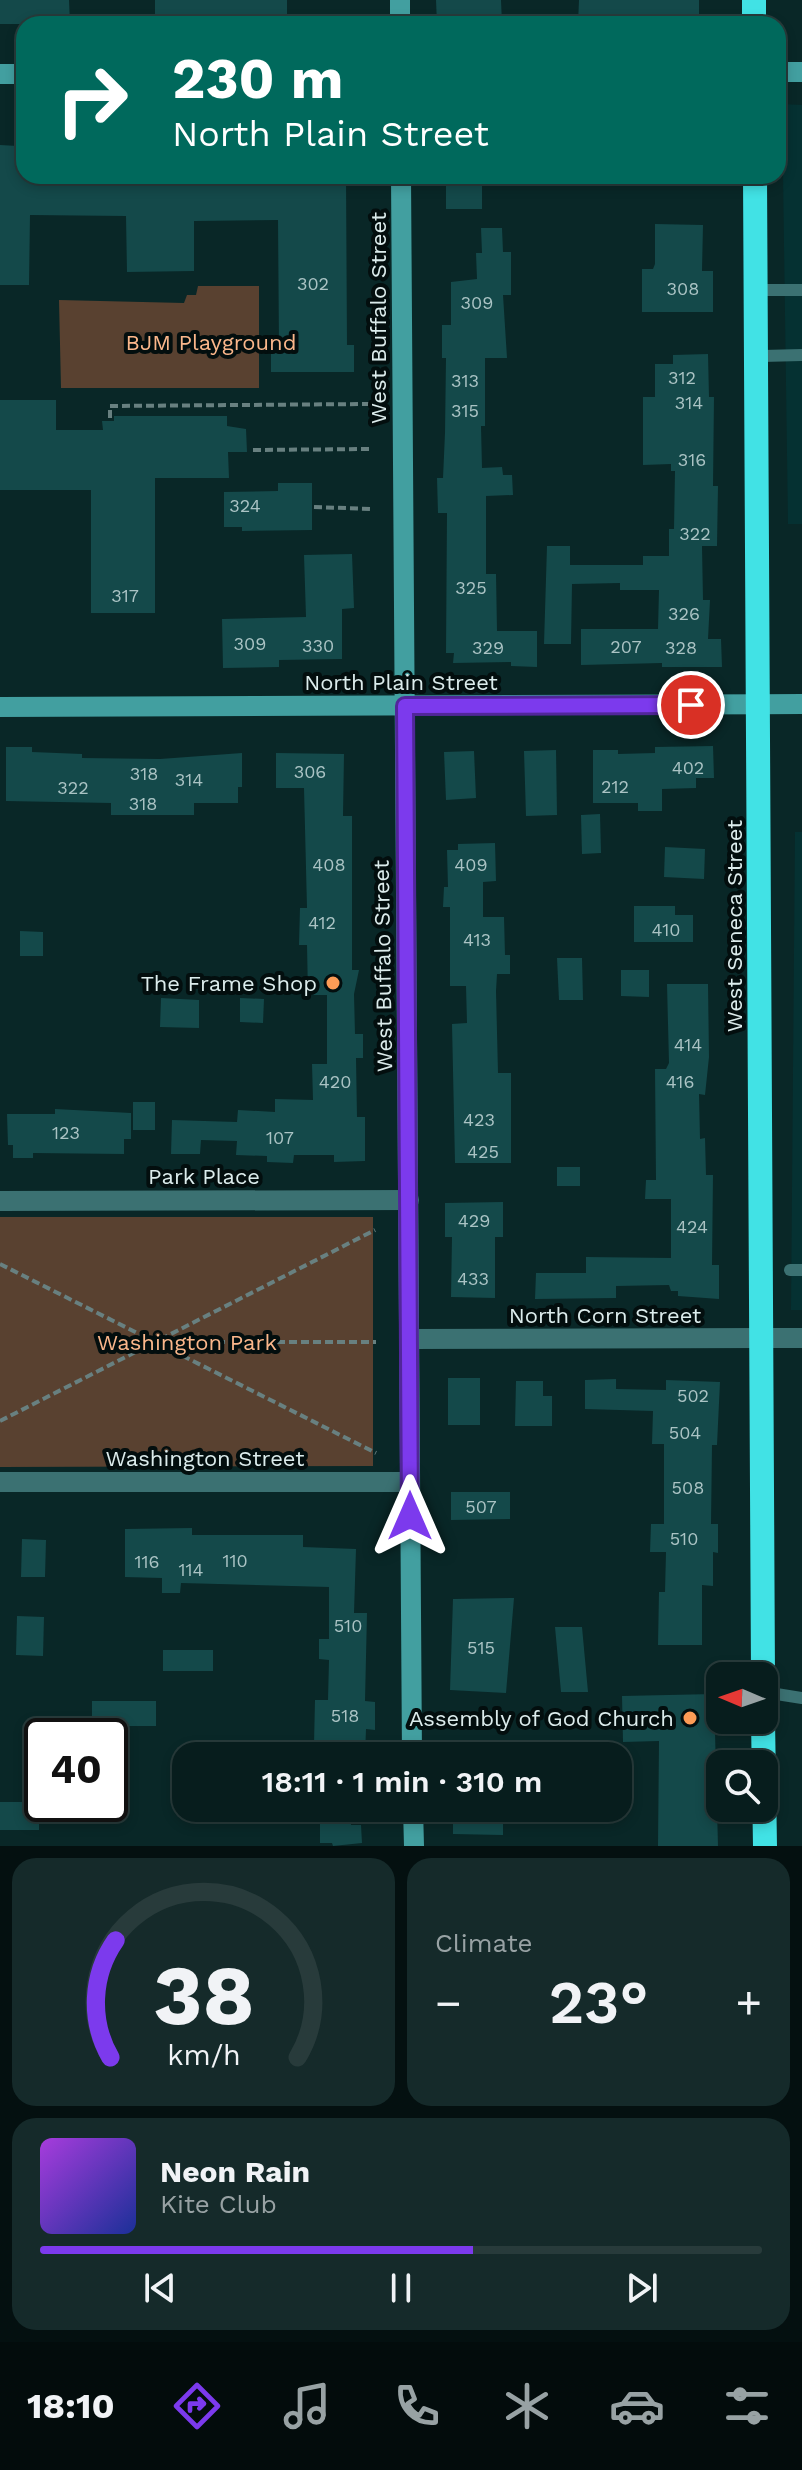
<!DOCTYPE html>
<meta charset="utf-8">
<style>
body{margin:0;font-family:"Work Sans",sans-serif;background:#152a2a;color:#f1f3f6;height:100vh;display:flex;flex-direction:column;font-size:30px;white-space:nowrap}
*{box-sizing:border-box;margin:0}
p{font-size:26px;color:#98a2a4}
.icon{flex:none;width:44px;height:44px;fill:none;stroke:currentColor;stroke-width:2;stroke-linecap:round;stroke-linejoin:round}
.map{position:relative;height:1846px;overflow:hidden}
.sheet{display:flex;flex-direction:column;gap:12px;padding:12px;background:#041010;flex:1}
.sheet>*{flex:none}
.top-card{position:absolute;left:16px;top:16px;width:770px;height:168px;border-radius:24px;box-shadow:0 4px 12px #0003,0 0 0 2px #283b3b;background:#00695c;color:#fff;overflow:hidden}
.needle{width:52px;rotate:272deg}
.fabs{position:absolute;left:706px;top:1662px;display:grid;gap:16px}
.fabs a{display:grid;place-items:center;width:72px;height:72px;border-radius:16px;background:#071d1d;box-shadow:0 4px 12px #0003,0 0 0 2px #283b3b;font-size:40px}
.speed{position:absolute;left:24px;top:1718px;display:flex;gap:16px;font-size:40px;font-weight:700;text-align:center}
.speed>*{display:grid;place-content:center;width:104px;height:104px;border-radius:50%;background:#071d1d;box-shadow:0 4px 12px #0003,0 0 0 2px #283b3b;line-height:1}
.speed .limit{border:4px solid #111;border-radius:12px;background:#fff;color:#111}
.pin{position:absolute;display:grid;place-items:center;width:68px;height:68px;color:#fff;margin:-34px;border:4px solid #fff;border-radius:50%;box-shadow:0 2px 8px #0007}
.me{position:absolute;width:88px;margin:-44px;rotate:0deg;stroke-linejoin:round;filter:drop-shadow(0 0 6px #0008)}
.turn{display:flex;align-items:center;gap:28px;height:168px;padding:0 24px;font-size:36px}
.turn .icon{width:104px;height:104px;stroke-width:2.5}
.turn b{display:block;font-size:56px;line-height:68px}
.big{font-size:60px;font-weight:600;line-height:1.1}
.sheet .widget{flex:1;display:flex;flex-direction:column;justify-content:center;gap:12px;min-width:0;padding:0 28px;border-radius:24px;background:#152a2a}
.sheet .dial{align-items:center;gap:0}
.dial svg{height:208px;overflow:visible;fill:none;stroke:#283b3b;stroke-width:7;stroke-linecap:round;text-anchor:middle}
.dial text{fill:#f1f3f6;stroke:none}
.song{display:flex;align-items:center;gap:24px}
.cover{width:96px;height:96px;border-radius:12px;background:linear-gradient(135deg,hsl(280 70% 55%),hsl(230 70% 35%))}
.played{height:8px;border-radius:4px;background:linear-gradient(90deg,#7c3aed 60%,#283b3b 60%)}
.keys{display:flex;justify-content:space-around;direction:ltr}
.heat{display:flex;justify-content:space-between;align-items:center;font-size:44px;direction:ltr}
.sheet .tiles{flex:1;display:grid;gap:12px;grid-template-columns:1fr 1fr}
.widget:last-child{grid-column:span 2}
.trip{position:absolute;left:172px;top:1742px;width:460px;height:80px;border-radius:24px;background:#071d1d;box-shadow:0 4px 12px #0003,0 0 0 2px #283b3b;font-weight:600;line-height:80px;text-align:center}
.tab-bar{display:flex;height:128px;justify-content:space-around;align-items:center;background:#030c0c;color:#98a2a4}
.tab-bar .icon{width:56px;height:56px}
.tab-bar .active{color:#7c3aed}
.tab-bar b{font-size:36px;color:#f1f3f6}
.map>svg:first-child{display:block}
.built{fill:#053132}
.green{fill:#594130}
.building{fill:#14494a}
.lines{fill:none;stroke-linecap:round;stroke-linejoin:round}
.path{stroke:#688080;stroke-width:4;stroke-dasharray:8 4;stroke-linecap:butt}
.lane{stroke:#3b7172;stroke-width:12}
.street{stroke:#3b7172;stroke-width:20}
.secondary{stroke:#429fa0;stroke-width:20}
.highway{stroke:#41e2e5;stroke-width:24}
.route-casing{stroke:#51269a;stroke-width:20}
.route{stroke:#7c3aed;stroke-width:14}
.poi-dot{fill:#fd9c56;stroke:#030e0e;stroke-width:3}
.labels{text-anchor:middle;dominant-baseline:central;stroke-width:8;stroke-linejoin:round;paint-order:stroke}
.number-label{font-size:18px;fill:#aac3c4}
.street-label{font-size:22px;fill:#dcecec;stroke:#030e0e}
.park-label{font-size:22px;fill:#fbb78b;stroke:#030e0e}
.poi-label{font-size:22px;fill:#dcecec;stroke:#030e0e;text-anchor:end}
</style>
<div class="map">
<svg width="802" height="1846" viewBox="0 0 802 1846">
<rect width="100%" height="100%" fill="#092727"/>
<g class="built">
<polygon points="782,104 802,105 802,524 788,524"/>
<polygon points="795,832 802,832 802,1310 791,1310"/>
</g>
<g class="green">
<polygon points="198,286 259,286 259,388 61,388 59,300 184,303 187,295 196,295"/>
<polygon points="0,1217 373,1217 373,1466 0,1467"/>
</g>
<g class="building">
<polygon points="0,0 69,0 70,24 0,24"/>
<rect x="155" y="0" width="132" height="24"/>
<polygon points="436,0 501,0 502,24 437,24"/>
<polygon points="579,0 699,0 699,24 578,24"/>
<polygon points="0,145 18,146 18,151 24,151 24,176 346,176 347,345 354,345 354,372 271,372 271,346 279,346 278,220 194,221 194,271 127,272 126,216 30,215 29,285 0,285"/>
<rect x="446" y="176" width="36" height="33"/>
<polygon points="655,224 703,225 702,271 713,271 713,312 642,312 642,269 653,269 655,264"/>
<polygon points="481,228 502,228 503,252 511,252 511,295 503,295 507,358 485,358 485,426 481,426 482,468 502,467 503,475 512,475 513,495 486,496 486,574 496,574 497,631 537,631 537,667 511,666 511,662 453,663 454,653 446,653 447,513 438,513 437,478 443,478 445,433 446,358 442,358 442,325 451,325 451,282 477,279 476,253 482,253"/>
<polygon points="708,354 709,397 714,397 713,486 718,486 717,546 702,546 703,600 710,600 708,639 721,639 722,667 662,667 662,663 581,665 581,629 658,629 659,590 620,590 620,583 572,584 571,644 544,644 547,546 570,546 570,565 643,565 643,556 669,556 669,529 674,529 675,471 671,471 671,464 643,465 643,397 655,397 655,364 673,364 673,355"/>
<polygon points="0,400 56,400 56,430 103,430 102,421 114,421 114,416 227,416 227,426 246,429 247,452 228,452 229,478 155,478 155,613 91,613 91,490 0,490"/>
<polygon points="278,483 312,483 312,530 242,531 242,527 224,527 224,492 278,491"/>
<polygon points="352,554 354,608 342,609 342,659 279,660 279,667 223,668 222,619 306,617 304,555"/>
<polygon points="713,746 714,778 696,778 696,788 662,789 662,811 638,811 638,803 593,803 593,750 618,750 618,754 655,753 655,747"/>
<polygon points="6,747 32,747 32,752 82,754 82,758 160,759 242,753 242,787 238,787 238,803 194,803 194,815 111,815 111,803 6,801"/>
<polygon points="556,750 557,815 526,816 524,751"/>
<polygon points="474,751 476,798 446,800 444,752"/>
<polygon points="276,753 344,754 343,816 352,816 352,970 359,970 354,994 355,1034 363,1034 363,1058 356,1058 357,1117 365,1117 365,1161 334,1162 334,1155 294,1155 293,1163 267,1162 267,1156 236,1155 237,1141 201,1140 200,1154 171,1154 172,1120 237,1122 238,1110 275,1112 275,1099 313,1100 312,1064 327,1064 327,995 308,995 307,945 299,945 300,908 307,908 304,788 276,788"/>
<polygon points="600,814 601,853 582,854 581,815"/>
<polygon points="495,843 496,881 483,882 483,917 504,917 505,955 510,955 510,974 497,974 496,991 498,1073 511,1073 511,1163 455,1163 452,1024 467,1023 466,986 450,986 450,907 443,907 444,887 448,887 447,850 458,850 458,844"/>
<polygon points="665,847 705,849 704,879 664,877"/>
<polygon points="634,906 675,906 675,915 693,915 693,942 634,942"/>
<polygon points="20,931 43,932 43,956 20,956"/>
<polygon points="557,958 582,958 583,1000 559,1000"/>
<polygon points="621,970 649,970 649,997 621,996"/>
<polygon points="667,984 708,984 709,1057 705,1095 699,1094 700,1139 705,1138 706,1175 713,1175 712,1265 719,1265 719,1299 678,1296 678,1291 671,1291 669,1285 616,1286 616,1298 535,1299 536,1273 586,1273 586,1257 671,1258 671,1199 645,1199 646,1180 656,1180 655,1069 666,1069 669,1063"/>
<polygon points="161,998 199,1000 199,1028 160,1027"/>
<polygon points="240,998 264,999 263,1023 240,1022"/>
<rect x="133" y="1102" width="22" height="28"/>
<polygon points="55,1109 131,1113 131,1139 124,1139 124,1154 33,1153 33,1158 13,1158 13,1145 8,1145 7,1114 55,1114"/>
<rect x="557" y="1167" width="23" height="19"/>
<polygon points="503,1202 503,1237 495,1237 495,1298 451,1297 452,1237 445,1237 445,1203"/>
<rect x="448" y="1378" width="32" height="47"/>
<polygon points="616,1379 616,1389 666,1390 666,1380 720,1382 717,1445 712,1445 711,1524 718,1524 718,1553 713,1552 713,1586 702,1585 702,1645 658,1645 659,1592 665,1592 666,1552 650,1552 651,1524 664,1524 664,1444 652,1444 653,1411 585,1409 585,1380"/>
<polygon points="516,1381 543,1381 543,1396 552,1396 552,1426 515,1426"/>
<polygon points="451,1492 510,1492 510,1519 451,1520"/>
<polygon points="192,1528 192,1535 303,1535 303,1547 356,1549 354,1613 367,1613 365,1701 375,1702 375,1730 366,1729 365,1756 317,1756 317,1744 314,1744 315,1700 328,1700 329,1660 319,1659 319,1639 329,1639 329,1587 181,1583 180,1593 162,1593 162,1578 125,1577 125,1529"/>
<polygon points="22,1539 46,1540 45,1577 21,1577"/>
<polygon points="514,1598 506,1693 450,1690 453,1599"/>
<polygon points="17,1616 44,1617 43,1656 16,1655"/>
<polygon points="555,1627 582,1627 588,1692 561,1692"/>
<rect x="163" y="1650" width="50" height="21"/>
<polygon points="714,1694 718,1846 658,1846 659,1741 623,1742 622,1696"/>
<rect x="92" y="1701" width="64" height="25"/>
<rect x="0" y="1802" width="39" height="28"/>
<polygon points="453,1808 503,1811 503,1835 453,1834"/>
<polygon points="332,1818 351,1818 351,1825 361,1825 362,1843 333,1846 332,1843 320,1843 320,1824 332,1824"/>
</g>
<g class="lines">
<g class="path">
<polyline points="110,418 110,406 370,404"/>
<polyline points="253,450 370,449"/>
<polyline points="314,507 371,509"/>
<polyline points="0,1264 376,1453"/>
<polyline points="157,1342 376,1342"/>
<polyline points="0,1421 375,1230"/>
</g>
<g class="lane">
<polyline points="756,290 802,290"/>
<polyline points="757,356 802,355"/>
<polyline points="790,1270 802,1270"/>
<polyline points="764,1692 802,1698"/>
</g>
<g class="street">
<polyline points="0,1201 409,1200"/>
<polyline points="409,1339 802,1338"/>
<polyline points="0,1482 409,1482"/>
</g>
<g class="secondary">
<polyline points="400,0 400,24"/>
<polyline points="778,72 802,72"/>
<polyline points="0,74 24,74"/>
<polyline points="401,176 412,1756"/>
<polyline points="0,707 802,704"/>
<polyline points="413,1808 414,1846"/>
</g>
<g class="highway">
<polyline points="754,0 754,24"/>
<polyline points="755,176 763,1676"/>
<polyline points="763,1720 765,1846"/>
</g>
</g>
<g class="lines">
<g class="route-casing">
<polyline id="route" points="410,1516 405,706 691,705"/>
</g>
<use href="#route" class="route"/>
</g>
<g class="poi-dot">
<circle cx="333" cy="983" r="8"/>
<circle cx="690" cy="1718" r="8"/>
</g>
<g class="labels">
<g class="number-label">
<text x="313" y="283">302</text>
<text x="683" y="288">308</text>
<text x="477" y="302">309</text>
<text x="682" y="377">312</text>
<text x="465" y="380">313</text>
<text x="689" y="402">314</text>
<text x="465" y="410">315</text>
<text x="692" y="459">316</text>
<text x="245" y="505">324</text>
<text x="695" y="533">322</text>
<text x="471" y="587">325</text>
<text x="125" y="595">317</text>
<text x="684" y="613">326</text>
<text x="250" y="643">309</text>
<text x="318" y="645">330</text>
<text x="626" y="646">207</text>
<text x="488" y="647">329</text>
<text x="681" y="647">328</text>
<text x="688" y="767">402</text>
<text x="310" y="771">306</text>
<text x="144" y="773">318</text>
<text x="189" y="779">314</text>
<text x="615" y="786">212</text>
<text x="73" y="787">322</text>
<text x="143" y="803">318</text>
<text x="329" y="864">408</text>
<text x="471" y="864">409</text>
<text x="322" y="922">412</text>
<text x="666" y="929">410</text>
<text x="477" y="939">413</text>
<text x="688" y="1044">414</text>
<text x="335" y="1081">420</text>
<text x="680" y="1081">416</text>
<text x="479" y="1119">423</text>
<text x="66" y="1132">123</text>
<text x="280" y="1137">107</text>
<text x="483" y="1151">425</text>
<text x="474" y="1220">429</text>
<text x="692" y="1226">424</text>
<text x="473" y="1278">433</text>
<text x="693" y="1395">502</text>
<text x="685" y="1432">504</text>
<text x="688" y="1487">508</text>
<text x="481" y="1506">507</text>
<text x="684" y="1538">510</text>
<text x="235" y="1560">110</text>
<text x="147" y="1561">116</text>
<text x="191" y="1569">114</text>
<text x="348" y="1625">510</text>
<text x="481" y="1647">515</text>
<text x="345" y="1715">518</text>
</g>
<g class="street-label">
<text transform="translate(378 318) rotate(-90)">West Buffalo Street</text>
<text x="401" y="682">North Plain Street</text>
<text transform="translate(734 926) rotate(-90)">West Seneca Street</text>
<text transform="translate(383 966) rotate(-91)">West Buffalo Street</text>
<text x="204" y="1176">Park Place</text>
<text x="605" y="1315">North Corn Street</text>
<text x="205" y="1458">Washington Street</text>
</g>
<g class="park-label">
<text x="211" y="342">BJM Playground</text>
<text x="187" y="1342">Washington Park</text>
</g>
<g class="poi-label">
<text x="317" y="983">The Frame Shop</text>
<text x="674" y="1718">Assembly of God Church</text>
</g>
</g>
</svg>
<div class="fabs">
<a><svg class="needle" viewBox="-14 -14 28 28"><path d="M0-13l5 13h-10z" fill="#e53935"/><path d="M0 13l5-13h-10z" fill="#98a2a4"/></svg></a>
<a><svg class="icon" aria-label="search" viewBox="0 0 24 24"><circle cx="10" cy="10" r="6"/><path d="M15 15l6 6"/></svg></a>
</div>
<div class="speed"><div class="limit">40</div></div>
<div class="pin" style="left:691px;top:705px;background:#d93025"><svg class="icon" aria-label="arrive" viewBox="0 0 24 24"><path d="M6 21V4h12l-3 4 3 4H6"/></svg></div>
<svg class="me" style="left:410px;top:1516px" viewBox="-20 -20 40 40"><path d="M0-17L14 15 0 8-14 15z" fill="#7c3aed" stroke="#fff" stroke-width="4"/></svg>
<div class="trip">18:11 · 1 min · 310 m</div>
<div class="top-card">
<div class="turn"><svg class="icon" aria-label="right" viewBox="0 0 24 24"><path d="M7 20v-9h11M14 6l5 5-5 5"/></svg><div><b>230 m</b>North Plain Street</div></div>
</div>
</div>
<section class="sheet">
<div class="tiles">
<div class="widget dial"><svg viewBox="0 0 100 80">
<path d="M14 69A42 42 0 1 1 86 69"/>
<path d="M14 69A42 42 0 0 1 16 24" stroke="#7c3aed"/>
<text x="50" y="56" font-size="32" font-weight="700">38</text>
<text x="50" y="72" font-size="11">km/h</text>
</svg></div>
<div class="widget"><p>Climate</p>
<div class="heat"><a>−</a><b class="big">23°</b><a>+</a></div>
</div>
<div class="widget">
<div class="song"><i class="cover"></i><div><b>Neon Rain</b><p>Kite Club</p></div></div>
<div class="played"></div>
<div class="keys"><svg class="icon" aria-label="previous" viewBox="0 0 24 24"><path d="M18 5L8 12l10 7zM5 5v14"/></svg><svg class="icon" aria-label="pause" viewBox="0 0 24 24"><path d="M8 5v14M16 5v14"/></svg><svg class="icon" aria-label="next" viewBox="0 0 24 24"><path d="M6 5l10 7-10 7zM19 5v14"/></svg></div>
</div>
</div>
</section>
<nav class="tab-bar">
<b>18:10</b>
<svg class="icon active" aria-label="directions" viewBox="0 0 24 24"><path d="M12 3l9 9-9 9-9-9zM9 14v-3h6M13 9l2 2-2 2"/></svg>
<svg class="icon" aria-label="music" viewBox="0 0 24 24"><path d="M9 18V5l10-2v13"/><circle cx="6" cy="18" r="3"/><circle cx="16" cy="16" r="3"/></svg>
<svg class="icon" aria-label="phone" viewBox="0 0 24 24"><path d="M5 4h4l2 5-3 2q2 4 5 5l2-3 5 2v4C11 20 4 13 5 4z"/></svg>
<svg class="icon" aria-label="climate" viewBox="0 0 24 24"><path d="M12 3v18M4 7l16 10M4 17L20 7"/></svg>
<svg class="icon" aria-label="car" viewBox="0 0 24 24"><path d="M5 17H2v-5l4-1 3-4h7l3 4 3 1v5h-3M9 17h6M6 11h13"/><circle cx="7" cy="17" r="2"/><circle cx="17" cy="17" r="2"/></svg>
<svg class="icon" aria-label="filters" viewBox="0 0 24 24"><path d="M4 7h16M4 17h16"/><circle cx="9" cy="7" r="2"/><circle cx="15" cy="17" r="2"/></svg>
</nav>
